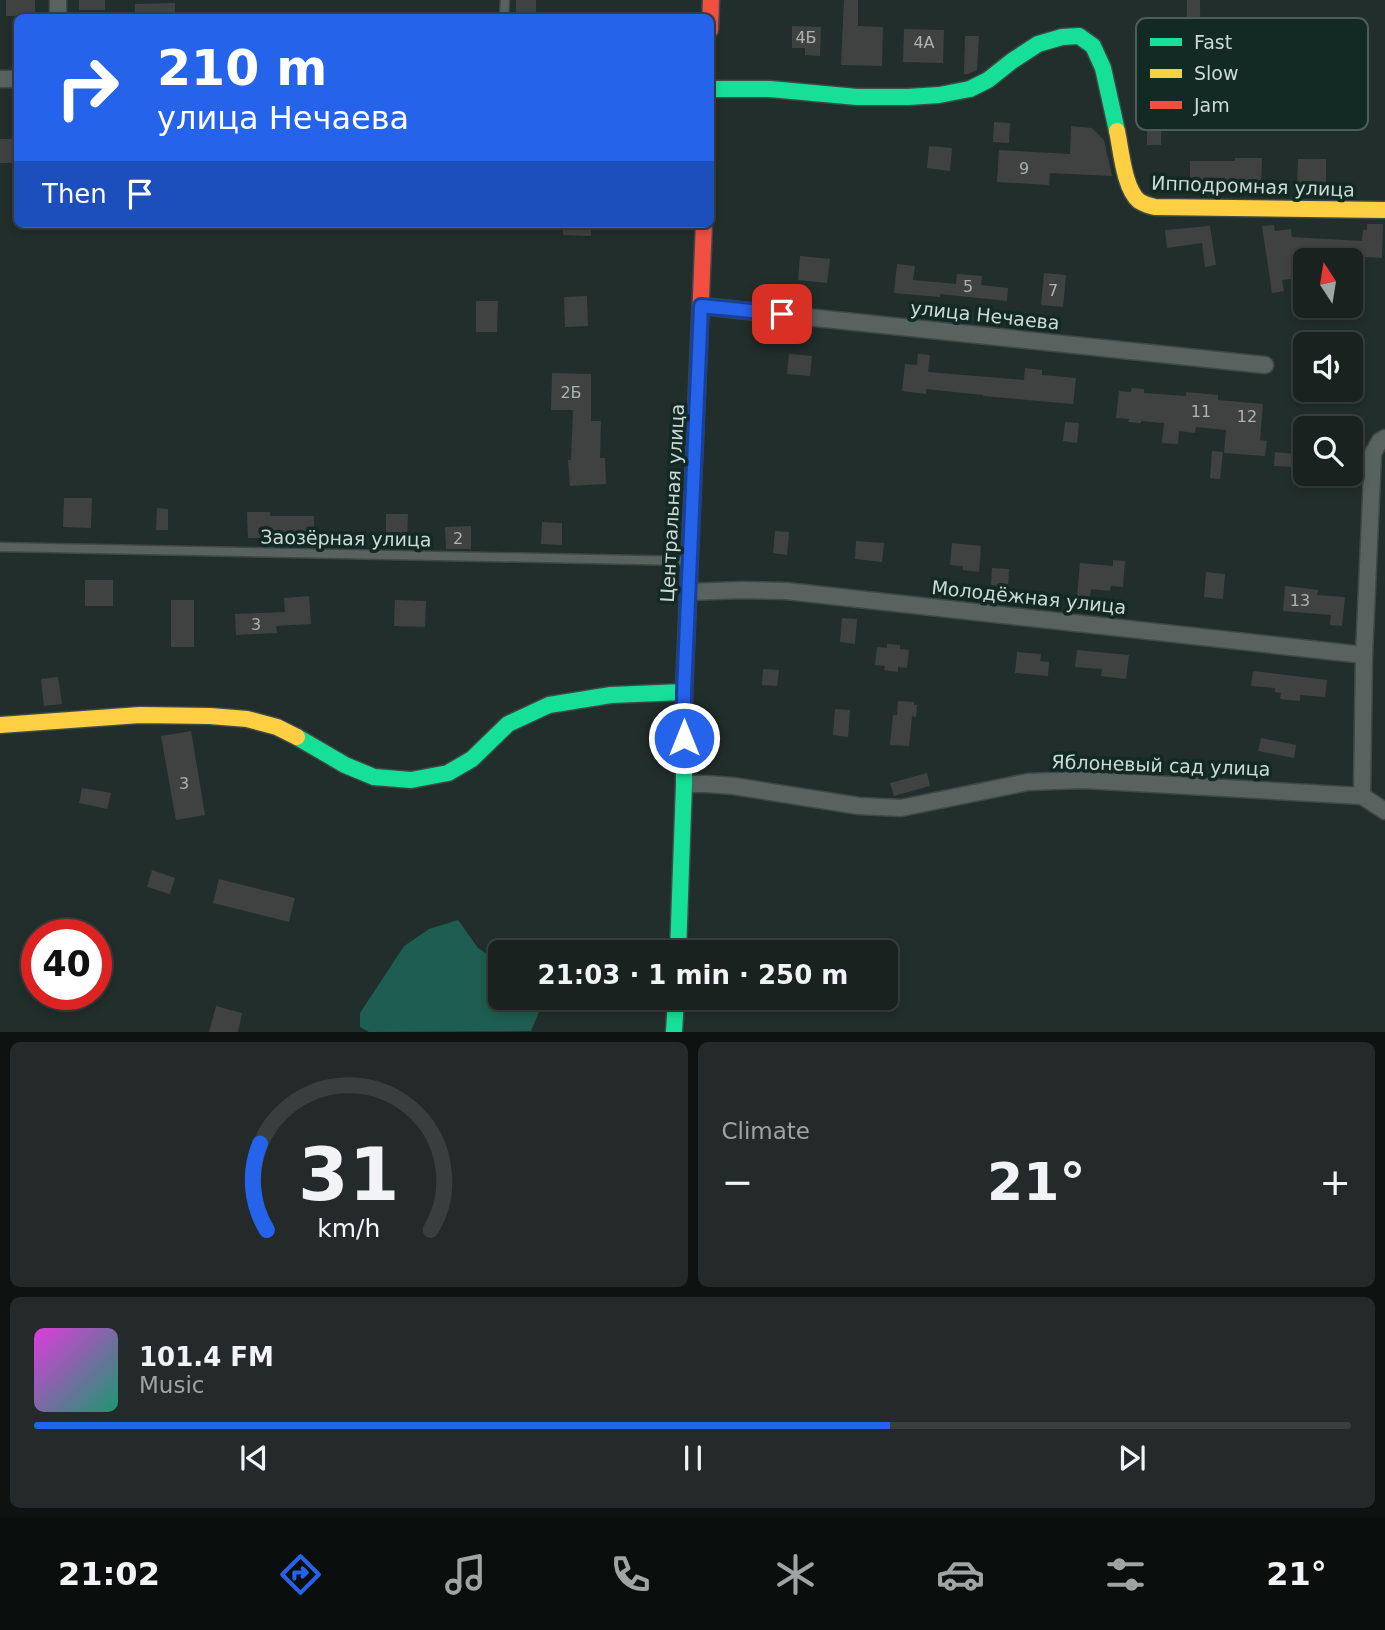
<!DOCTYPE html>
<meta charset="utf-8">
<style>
body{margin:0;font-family:"DejaVu Sans",sans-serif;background:#232a29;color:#f1f3f6;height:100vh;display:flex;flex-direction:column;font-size:26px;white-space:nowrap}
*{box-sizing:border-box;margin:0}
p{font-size:23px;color:#9fa4a5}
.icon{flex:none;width:38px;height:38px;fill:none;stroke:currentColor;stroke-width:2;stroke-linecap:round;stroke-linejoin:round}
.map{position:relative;height:1032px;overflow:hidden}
.side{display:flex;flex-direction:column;gap:10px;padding:10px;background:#0e1312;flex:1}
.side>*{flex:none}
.banner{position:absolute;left:14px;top:14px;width:700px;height:214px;border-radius:10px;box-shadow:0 4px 10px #0003,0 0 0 2px #383f3e;background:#2563eb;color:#fff;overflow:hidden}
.needle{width:46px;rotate:348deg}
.controls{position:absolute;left:1293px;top:248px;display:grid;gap:14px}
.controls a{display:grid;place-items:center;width:70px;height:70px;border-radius:10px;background:#1a2220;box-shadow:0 4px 10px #0003,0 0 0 2px #383f3e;font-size:35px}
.speed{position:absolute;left:21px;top:919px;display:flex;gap:14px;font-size:35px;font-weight:700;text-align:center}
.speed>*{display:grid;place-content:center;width:91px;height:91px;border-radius:50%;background:#1a2220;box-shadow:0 4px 10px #0003,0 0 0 2px #383f3e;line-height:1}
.speed .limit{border:10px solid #d22;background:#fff;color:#111}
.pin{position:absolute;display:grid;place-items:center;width:60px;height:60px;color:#fff;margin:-30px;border-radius:14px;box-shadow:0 4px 10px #0006}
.me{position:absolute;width:77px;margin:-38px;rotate:0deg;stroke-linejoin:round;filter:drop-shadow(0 0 5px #0008)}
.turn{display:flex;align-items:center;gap:24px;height:147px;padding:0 28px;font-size:32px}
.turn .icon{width:91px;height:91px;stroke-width:2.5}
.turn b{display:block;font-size:49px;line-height:60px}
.then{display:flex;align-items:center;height:66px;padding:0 28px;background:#0003;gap:14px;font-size:26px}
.big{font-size:52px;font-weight:700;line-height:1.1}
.side .tile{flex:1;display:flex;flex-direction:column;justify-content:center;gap:10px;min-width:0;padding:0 24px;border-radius:10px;background:#232a29}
.side .dial{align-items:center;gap:0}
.dial svg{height:182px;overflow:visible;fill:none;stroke:#383f3e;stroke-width:7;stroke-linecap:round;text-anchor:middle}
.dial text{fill:#f1f3f6;stroke:none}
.song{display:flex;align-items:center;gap:21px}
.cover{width:84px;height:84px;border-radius:10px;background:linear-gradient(135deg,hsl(300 70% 55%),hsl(160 70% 35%))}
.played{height:7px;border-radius:4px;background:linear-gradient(90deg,#2563eb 65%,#383f3e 65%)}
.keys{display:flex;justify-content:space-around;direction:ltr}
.heat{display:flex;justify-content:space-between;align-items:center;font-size:38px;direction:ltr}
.side .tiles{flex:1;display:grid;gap:10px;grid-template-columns:1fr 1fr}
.tile:last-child{grid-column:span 2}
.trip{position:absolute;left:488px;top:940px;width:410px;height:70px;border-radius:10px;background:#1a2220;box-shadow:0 4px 10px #0003,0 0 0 2px #383f3e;font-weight:700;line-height:70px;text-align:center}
.tab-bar{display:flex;height:112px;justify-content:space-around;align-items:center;background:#0a0e0d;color:#9fa4a5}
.tab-bar .icon{width:49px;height:49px}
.tab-bar .selected{color:#2563eb}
.tab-bar b{font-size:32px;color:#f1f3f6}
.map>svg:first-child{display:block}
.water{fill:#1e5d51}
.building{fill:#404241}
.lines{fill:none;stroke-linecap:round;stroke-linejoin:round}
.lane-casing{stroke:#3e4946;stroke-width:11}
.street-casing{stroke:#3e4946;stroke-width:19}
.fast-casing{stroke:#3e4946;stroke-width:19}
.slow-casing{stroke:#3e4946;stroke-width:19}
.jam-casing{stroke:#3e4946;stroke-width:19}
.lane{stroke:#586360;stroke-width:8}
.street{stroke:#586360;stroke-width:16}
.fast{stroke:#16e098;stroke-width:16}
.slow{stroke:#ffcf43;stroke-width:16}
.jam{stroke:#f24e42;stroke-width:16}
.route-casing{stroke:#184099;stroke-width:18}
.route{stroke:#2563eb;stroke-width:12}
.labels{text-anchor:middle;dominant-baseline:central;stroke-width:7;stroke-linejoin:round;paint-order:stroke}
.number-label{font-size:16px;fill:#aab4b1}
.street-label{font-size:19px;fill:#cddad6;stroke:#132924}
.key{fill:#132924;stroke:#4b5e59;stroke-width:2}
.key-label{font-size:19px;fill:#cddad6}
</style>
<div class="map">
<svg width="1385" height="1032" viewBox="0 0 1385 1032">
<rect width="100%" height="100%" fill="#222e2b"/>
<polygon class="water" points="458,920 478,948 500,962 500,998 534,998 539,1012 531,1031 369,1032 360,1027 360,1013 404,946 429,929"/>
<g class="building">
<rect x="6" y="0" width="29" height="16"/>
<rect x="79" y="0" width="26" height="10"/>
<rect x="516" y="0" width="20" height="18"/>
<polygon points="844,0 858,0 858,26 883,27 882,66 841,65"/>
<polygon points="1187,0 1200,0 1201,95 1192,95 1192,100 1176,100 1176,95 1163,95 1163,74 1186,74"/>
<polygon points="175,3 175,18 135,18 135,4"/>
<polygon points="792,26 821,27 820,56 805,55 805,48 792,48"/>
<polygon points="904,29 944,30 943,63 903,62"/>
<polygon points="965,36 979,36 977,70 968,74 964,74"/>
<polygon points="1205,118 1235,118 1235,130 1205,129"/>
<polygon points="994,122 1010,123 1009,143 993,142"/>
<polygon points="1071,126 1092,128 1104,140 1112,176 1050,173 1049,185 997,182 999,150 1070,154"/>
<rect x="1147" y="127" width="14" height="18"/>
<rect x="0" y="139" width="13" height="24"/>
<polygon points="929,146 952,148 950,171 927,168"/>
<polygon points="1235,158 1262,158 1261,186 1219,185 1218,194 1190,193 1190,161 1235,161"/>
<polygon points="1298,159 1326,159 1326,186 1297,186"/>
<polygon points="563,224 591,224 591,236 563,235"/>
<polygon points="1367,224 1383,224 1382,258 1330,255 1330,261 1306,261 1306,267 1296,266 1298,278 1282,280 1284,291 1272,293 1262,226 1274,225 1275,231 1291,229 1292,237 1362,241 1363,230 1367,230"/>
<polygon points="1210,226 1216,265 1205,267 1202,243 1167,248 1165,230"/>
<polygon points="800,256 830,259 827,283 798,280"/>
<polygon points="897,264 915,266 913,280 956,284 957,274 982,276 981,285 1008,288 1007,301 940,294 940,297 894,293"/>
<polygon points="1044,273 1066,275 1063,307 1041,305"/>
<polygon points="587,296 588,326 565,327 564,297"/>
<polygon points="476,301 498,301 497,332 476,332"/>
<polygon points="789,354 812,356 810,376 787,374"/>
<polygon points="918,354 930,355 928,372 1024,380 1025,368 1042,370 1042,375 1076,378 1073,404 983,396 983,395 926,389 926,394 902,391 905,364 917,365"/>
<polygon points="552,373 591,374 591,421 601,421 600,458 605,458 606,484 570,486 568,460 571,460 573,410 551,410"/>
<polygon points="1132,388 1144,389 1144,393 1186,396 1186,392 1218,395 1218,400 1263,404 1260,440 1267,441 1265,456 1224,453 1226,430 1196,427 1195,433 1179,431 1178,444 1162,443 1164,423 1141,421 1141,423 1128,422 1129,419 1116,418 1119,391 1131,392"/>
<polygon points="1065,422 1079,423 1077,443 1063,441"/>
<polygon points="1212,451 1223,452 1220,479 1210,478"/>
<polygon points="1275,452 1294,454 1292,467 1274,466"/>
<polygon points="64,498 92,498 91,528 63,527"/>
<polygon points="157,508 168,509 168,530 156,530"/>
<polygon points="247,512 270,512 270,516 314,516 314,538 248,538"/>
<polygon points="386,514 408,514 407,541 386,541"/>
<polygon points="542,522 562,523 562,545 541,544"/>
<polygon points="471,526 471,549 446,549 445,527"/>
<polygon points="775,531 789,532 787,555 773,553"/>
<polygon points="856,541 884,543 882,562 855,559"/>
<polygon points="952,543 981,546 979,572 963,570 963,566 950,565"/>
<polygon points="1113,560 1125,561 1123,587 1111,586 1110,591 1091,589 1090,597 1077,596 1080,563 1113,566"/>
<polygon points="992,568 1009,569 1008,587 991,585"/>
<polygon points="1206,572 1225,574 1223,599 1204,597"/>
<rect x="85" y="580" width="28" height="26"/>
<polygon points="1285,586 1318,590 1317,595 1345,597 1342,626 1330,625 1331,615 1283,611"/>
<polygon points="309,596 311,624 276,626 277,633 236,635 235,614 285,612 284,598"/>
<rect x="171" y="600" width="23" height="47"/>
<polygon points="395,600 426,601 425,627 394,626"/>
<polygon points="842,618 857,619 855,644 840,642"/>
<polygon points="887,644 900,645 900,649 909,650 907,668 898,667 898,672 884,670 885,666 875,665 877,647 887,648"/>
<polygon points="1077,650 1129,655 1126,679 1101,676 1102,669 1075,667"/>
<polygon points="1017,652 1041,654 1040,661 1049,662 1048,676 1015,673"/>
<polygon points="763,669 779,670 777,686 762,685"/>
<polygon points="1253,671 1327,680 1325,697 1300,695 1300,701 1280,699 1281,693 1275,692 1275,688 1251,686"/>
<polygon points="58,677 62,704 44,706 41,679"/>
<polygon points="898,701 914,702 914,705 917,705 916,717 912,716 909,746 890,745 893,715 897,715"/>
<polygon points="835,709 850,710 848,737 833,735"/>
<polygon points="191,731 205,815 176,820 161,736"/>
<polygon points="1261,738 1296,745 1294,758 1258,751"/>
<polygon points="927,773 930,786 894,796 890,783"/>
<polygon points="82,788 111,793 107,809 79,803"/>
<polygon points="152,870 175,878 170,894 147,887"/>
<polygon points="219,879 295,898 289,922 213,903"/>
<polygon points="216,1006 242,1013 238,1032 209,1032"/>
</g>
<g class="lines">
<g class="lane-casing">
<g id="lane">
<polyline points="504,18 505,0"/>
<polyline points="0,547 686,561"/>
</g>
</g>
<g class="street-casing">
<g id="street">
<polyline points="58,18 58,0"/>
<polyline points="0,79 18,79"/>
<polyline points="701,306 1265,365"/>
<polyline points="689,592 742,590 786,591 1364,655"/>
<polyline points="684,784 707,784 733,786 859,806 901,808 1028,782 1083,780 1362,796 1385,811"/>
<polyline points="1362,796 1364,655 1373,453 1380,441 1385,438"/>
</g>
</g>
<g class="fast-casing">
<g id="fast">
<polyline points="710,89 770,89 857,97 908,97 939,95 970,89 988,80 1012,61 1038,44 1062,37 1079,36 1093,46 1103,68 1117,131"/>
<polyline points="297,737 345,765 374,777 411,780 448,773 472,759 508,724 549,705 611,695 684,692"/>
<polyline points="678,952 684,784 684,692 699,344"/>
<polyline points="674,1032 676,998"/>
</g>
</g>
<g class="slow-casing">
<g id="slow">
<path d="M1117,131C1121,149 1124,189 1139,201C1144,204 1149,206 1155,207L1385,210"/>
<polyline points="0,725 140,715 210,716 247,719 277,727 297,737"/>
</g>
</g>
<g class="jam-casing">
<g id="jam">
<polyline points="710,30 711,0"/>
<polyline points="699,344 704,224"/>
</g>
</g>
<use href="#lane" class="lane"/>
<use href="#street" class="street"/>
<use href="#fast" class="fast"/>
<use href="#slow" class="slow"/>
<use href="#jam" class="jam"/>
</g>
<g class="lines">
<g class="route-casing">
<polyline id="route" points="684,738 684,692 701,306 782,314"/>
</g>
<use href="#route" class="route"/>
</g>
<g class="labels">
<g class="number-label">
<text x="806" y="37">4Б</text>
<text x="924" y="42">4А</text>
<text x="1024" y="168">9</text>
<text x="968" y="286">5</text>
<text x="1053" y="290">7</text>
<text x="571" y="392">2Б</text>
<text x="1201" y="411">11</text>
<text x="1247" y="416">12</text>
<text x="458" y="538">2</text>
<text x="1300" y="600">13</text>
<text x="256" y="624">3</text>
<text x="184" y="783">3</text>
</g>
<g class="street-label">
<text transform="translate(1253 186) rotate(2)">Ипподромная улица</text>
<text transform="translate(985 315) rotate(6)">улица Нечаева</text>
<text transform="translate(672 503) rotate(-87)">Центральная улица</text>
<text transform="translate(346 538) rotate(1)">Заозёрная улица</text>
<text transform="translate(1029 597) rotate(6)">Молодёжная улица</text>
<text transform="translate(1161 765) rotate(2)">Яблоневый сад улица</text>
</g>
</g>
<rect x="1136" y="18" width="232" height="112" rx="10" class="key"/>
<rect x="1150" y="38" width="32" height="8" fill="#16e098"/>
<rect x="1150" y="69" width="32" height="9" fill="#ffcf43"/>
<rect x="1150" y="101" width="32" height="8" fill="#f24e42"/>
<g class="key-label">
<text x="1194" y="49">Fast</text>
<text x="1194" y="80">Slow</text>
<text x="1194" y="112">Jam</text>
</g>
</svg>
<div class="controls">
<a><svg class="needle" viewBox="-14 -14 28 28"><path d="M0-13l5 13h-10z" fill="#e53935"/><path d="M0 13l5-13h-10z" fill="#9fa4a5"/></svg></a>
<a><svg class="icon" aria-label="sound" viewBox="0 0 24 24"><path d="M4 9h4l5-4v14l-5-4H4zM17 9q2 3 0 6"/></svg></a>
<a><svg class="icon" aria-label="search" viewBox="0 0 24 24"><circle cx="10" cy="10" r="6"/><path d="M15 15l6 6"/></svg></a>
</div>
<div class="speed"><div class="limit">40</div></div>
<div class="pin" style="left:782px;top:314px;background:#d93025"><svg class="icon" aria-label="arrive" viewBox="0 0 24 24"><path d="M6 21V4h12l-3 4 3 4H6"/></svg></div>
<svg class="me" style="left:684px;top:738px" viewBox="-20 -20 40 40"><circle r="17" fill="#2563eb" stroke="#fff" stroke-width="3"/><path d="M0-11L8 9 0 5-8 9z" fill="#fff"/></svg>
<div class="trip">21:03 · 1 min · 250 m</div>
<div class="banner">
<div class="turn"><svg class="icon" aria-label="right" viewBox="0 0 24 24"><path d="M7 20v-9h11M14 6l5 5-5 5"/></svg><div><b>210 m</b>улица Нечаева</div></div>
<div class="then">Then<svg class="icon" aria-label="arrive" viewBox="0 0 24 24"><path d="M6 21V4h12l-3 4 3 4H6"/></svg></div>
</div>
</div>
<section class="side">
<div class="tiles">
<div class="tile dial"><svg viewBox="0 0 100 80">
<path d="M14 69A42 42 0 1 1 86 69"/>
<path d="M14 69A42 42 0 0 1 11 31" stroke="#2563eb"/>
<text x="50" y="56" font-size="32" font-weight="700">31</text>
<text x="50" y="72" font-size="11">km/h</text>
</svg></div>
<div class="tile"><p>Climate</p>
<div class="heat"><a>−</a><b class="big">21°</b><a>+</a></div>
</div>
<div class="tile">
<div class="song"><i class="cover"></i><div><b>101.4 FM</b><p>Music</p></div></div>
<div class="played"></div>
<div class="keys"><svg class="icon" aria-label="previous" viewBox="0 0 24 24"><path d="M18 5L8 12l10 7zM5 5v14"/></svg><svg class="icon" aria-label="pause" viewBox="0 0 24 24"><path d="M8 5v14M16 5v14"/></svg><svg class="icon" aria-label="next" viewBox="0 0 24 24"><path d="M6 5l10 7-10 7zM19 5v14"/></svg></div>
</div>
</div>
</section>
<nav class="tab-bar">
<b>21:02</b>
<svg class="icon selected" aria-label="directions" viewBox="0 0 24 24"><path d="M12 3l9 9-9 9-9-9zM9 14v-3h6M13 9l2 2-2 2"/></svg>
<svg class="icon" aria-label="music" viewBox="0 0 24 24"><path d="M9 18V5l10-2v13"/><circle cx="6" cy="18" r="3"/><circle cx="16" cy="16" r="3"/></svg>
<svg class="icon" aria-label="phone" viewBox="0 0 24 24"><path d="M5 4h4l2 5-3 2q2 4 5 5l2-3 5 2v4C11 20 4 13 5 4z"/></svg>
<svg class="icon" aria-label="climate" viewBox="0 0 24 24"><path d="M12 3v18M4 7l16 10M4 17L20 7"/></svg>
<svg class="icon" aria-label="car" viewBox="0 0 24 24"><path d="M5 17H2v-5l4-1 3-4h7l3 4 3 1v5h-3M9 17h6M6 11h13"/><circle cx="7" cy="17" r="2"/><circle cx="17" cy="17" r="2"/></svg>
<svg class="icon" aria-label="filters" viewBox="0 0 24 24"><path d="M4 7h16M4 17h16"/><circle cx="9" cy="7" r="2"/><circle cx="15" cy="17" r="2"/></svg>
<b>21°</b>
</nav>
